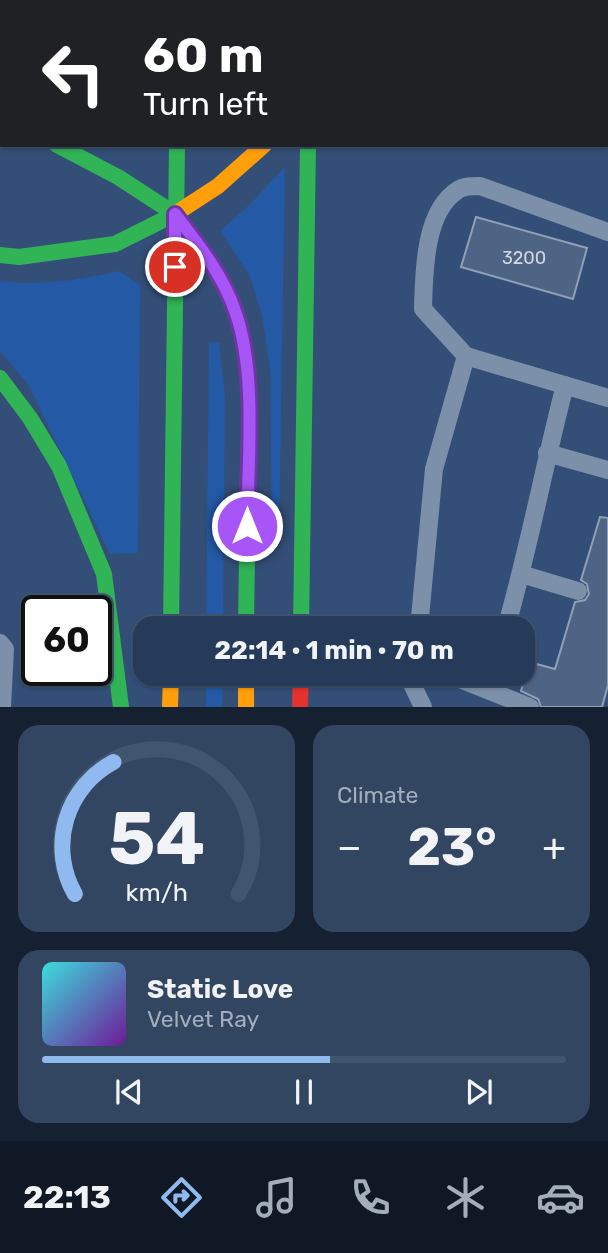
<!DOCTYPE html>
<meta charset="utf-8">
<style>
body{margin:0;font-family:Rubik,sans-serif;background:#324662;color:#f1f3f6;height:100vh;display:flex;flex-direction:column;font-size:26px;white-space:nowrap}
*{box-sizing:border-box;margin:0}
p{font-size:23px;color:#a4adba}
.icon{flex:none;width:38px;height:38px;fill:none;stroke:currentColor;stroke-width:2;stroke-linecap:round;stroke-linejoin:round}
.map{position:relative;height:707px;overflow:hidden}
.drawer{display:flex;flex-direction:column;gap:18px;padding:18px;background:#152031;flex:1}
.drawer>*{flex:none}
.banner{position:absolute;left:0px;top:0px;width:609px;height:147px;box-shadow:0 2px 5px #0004,0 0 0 2px #42556f;background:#202124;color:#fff;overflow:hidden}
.speed{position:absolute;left:21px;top:595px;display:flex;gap:14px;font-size:35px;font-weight:700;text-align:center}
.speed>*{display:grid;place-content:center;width:91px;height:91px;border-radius:50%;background:#263b59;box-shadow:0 2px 5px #0004,0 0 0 2px #42556f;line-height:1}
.speed .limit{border:4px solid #111;border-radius:10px;background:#fff;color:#111}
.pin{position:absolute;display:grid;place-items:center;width:60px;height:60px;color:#fff;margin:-30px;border:4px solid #fff;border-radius:50%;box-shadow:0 2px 7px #0007}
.me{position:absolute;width:77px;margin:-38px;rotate:0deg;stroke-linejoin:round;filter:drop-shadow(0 0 5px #0008)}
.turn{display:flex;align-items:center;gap:24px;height:147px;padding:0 28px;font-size:32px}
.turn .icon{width:91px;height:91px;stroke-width:2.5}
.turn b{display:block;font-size:49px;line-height:60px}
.big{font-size:52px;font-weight:700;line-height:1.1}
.drawer .tile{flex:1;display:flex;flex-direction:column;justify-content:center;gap:10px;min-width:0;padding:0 24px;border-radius:21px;background:#324662}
.drawer .dial{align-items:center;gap:0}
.dial svg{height:182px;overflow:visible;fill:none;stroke:#42556f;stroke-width:7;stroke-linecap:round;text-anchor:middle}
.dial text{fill:#f1f3f6;stroke:none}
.song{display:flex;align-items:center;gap:21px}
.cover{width:84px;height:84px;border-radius:10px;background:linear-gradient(135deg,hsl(180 70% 55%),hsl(280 70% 35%))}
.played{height:7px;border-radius:4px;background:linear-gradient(90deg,#90b9f0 55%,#42556f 55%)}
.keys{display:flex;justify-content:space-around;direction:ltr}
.heat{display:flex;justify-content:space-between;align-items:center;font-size:38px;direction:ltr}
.drawer .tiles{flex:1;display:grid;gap:18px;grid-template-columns:1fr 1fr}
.tile:last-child{grid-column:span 2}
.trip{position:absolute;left:133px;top:616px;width:402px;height:70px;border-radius:21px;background:#263b59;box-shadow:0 2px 5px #0004,0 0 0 2px #42556f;font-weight:700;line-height:70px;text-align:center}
.menu{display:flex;height:112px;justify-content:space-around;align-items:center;background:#0f1824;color:#a4adba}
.menu .icon{width:49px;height:49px}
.menu .selected{color:#90b9f0}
.menu b{font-size:32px;color:#f1f3f6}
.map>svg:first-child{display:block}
.green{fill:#2359a5}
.building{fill:#4e6484;stroke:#90a0b7;stroke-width:2}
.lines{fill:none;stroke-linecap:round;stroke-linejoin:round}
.lane{stroke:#7c90a9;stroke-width:18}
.fast{stroke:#30b455;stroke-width:16}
.slow{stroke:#ff9f0a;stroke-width:16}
.jam{stroke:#e5322d;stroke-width:16}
.route-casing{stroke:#6d37a1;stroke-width:18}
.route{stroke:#a855f7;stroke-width:12}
.labels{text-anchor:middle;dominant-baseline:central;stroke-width:7;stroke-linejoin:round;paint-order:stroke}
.number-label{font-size:18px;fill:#d3d8e0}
</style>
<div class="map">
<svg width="608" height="707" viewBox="0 0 608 707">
<rect width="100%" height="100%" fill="#334f77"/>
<g class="green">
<polygon points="285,167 279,541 272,541 270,371 262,316 250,276 220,231 249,205"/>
<path d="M119,271L140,285L138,553L110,554L28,384L0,351V281C43,286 77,280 119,271Z"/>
<polygon points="209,342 219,343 225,395 223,628 206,628"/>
<polygon points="206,674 223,674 222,707 206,707"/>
</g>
<g class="building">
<polygon points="476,217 587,248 573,299 461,267"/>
<polygon points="600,517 608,518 608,685 602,707 541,707 538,699 521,691 529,662 555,669 575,602 585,600 589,594 587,584 581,580"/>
</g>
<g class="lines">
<g class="lane">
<path d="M608,232L480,186C473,186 463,186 458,190C424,211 424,273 423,309L466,356L608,398"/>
<polyline points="547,453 608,470"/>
<polyline points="521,574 578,591"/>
<polyline points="419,628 434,469 466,356"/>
<path d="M506,628C529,548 544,466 565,385"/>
<polyline points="0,643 5,649 2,707"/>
<polyline points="414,674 413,686 423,707"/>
<polyline points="447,674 530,707"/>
</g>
<g class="fast">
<polyline points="175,0 175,2"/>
<path d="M175,214C198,243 221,274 234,309C254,362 249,423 248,478C247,528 247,578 246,628"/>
<polyline points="0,255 19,257 115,244 175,214 118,177 57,145"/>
<polyline points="0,378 30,418 59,466 104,574 121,707"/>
<polyline points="171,628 177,145"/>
<polyline points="301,628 308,145"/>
</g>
<g class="slow">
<polyline points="313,2 314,0"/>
<polyline points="0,128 2,128"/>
<polyline points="175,214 218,186 264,145"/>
<polyline points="246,674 246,707"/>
<polyline points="170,707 171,674"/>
</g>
<g class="jam">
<polyline points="137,0 137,2"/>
<polyline points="300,707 301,674"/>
</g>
</g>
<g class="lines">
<g class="route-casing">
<path id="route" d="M175,267V214C198,244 223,275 235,311C257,371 248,461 247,526"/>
</g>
<use href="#route" class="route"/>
</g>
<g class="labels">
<g class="number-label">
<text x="524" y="258">3200</text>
</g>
</g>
</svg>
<div class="speed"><div class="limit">60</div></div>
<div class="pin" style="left:175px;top:267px;background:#d93025"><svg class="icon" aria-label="arrive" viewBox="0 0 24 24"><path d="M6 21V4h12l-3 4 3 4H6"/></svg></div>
<svg class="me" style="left:247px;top:526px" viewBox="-20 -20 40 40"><circle r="17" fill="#a855f7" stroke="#fff" stroke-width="3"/><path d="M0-11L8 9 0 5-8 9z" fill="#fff"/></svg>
<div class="trip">22:14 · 1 min · 70 m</div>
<div class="banner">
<div class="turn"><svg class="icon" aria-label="left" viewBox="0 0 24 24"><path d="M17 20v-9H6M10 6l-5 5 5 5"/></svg><div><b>60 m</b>Turn left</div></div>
</div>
</div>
<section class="drawer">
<div class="tiles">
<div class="tile dial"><svg viewBox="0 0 100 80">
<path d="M14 69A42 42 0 1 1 86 69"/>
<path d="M14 69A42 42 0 0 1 31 11" stroke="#90b9f0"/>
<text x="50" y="56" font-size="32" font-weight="700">54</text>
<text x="50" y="72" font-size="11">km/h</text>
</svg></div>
<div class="tile"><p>Climate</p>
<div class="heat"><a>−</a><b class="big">23°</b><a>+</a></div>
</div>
<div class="tile">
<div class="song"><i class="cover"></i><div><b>Static Love</b><p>Velvet Ray</p></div></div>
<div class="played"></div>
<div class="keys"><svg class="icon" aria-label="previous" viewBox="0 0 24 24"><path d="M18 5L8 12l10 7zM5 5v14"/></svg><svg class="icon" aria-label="pause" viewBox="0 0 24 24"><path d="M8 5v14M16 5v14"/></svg><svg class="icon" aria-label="next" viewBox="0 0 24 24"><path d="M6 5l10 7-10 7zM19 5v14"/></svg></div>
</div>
</div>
</section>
<nav class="menu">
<b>22:13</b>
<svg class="icon selected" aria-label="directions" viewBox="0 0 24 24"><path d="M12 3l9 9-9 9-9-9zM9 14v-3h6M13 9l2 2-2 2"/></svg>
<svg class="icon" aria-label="music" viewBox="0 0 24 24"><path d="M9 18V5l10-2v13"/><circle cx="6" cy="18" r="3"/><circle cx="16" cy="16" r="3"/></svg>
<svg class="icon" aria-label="phone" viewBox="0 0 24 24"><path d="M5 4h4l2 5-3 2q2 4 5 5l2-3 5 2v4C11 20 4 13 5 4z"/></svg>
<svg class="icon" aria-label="climate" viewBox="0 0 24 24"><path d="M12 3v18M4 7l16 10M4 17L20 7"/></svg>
<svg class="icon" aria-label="car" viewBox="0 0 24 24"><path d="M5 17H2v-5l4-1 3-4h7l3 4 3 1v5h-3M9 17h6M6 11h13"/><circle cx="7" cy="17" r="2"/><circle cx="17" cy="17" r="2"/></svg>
</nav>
